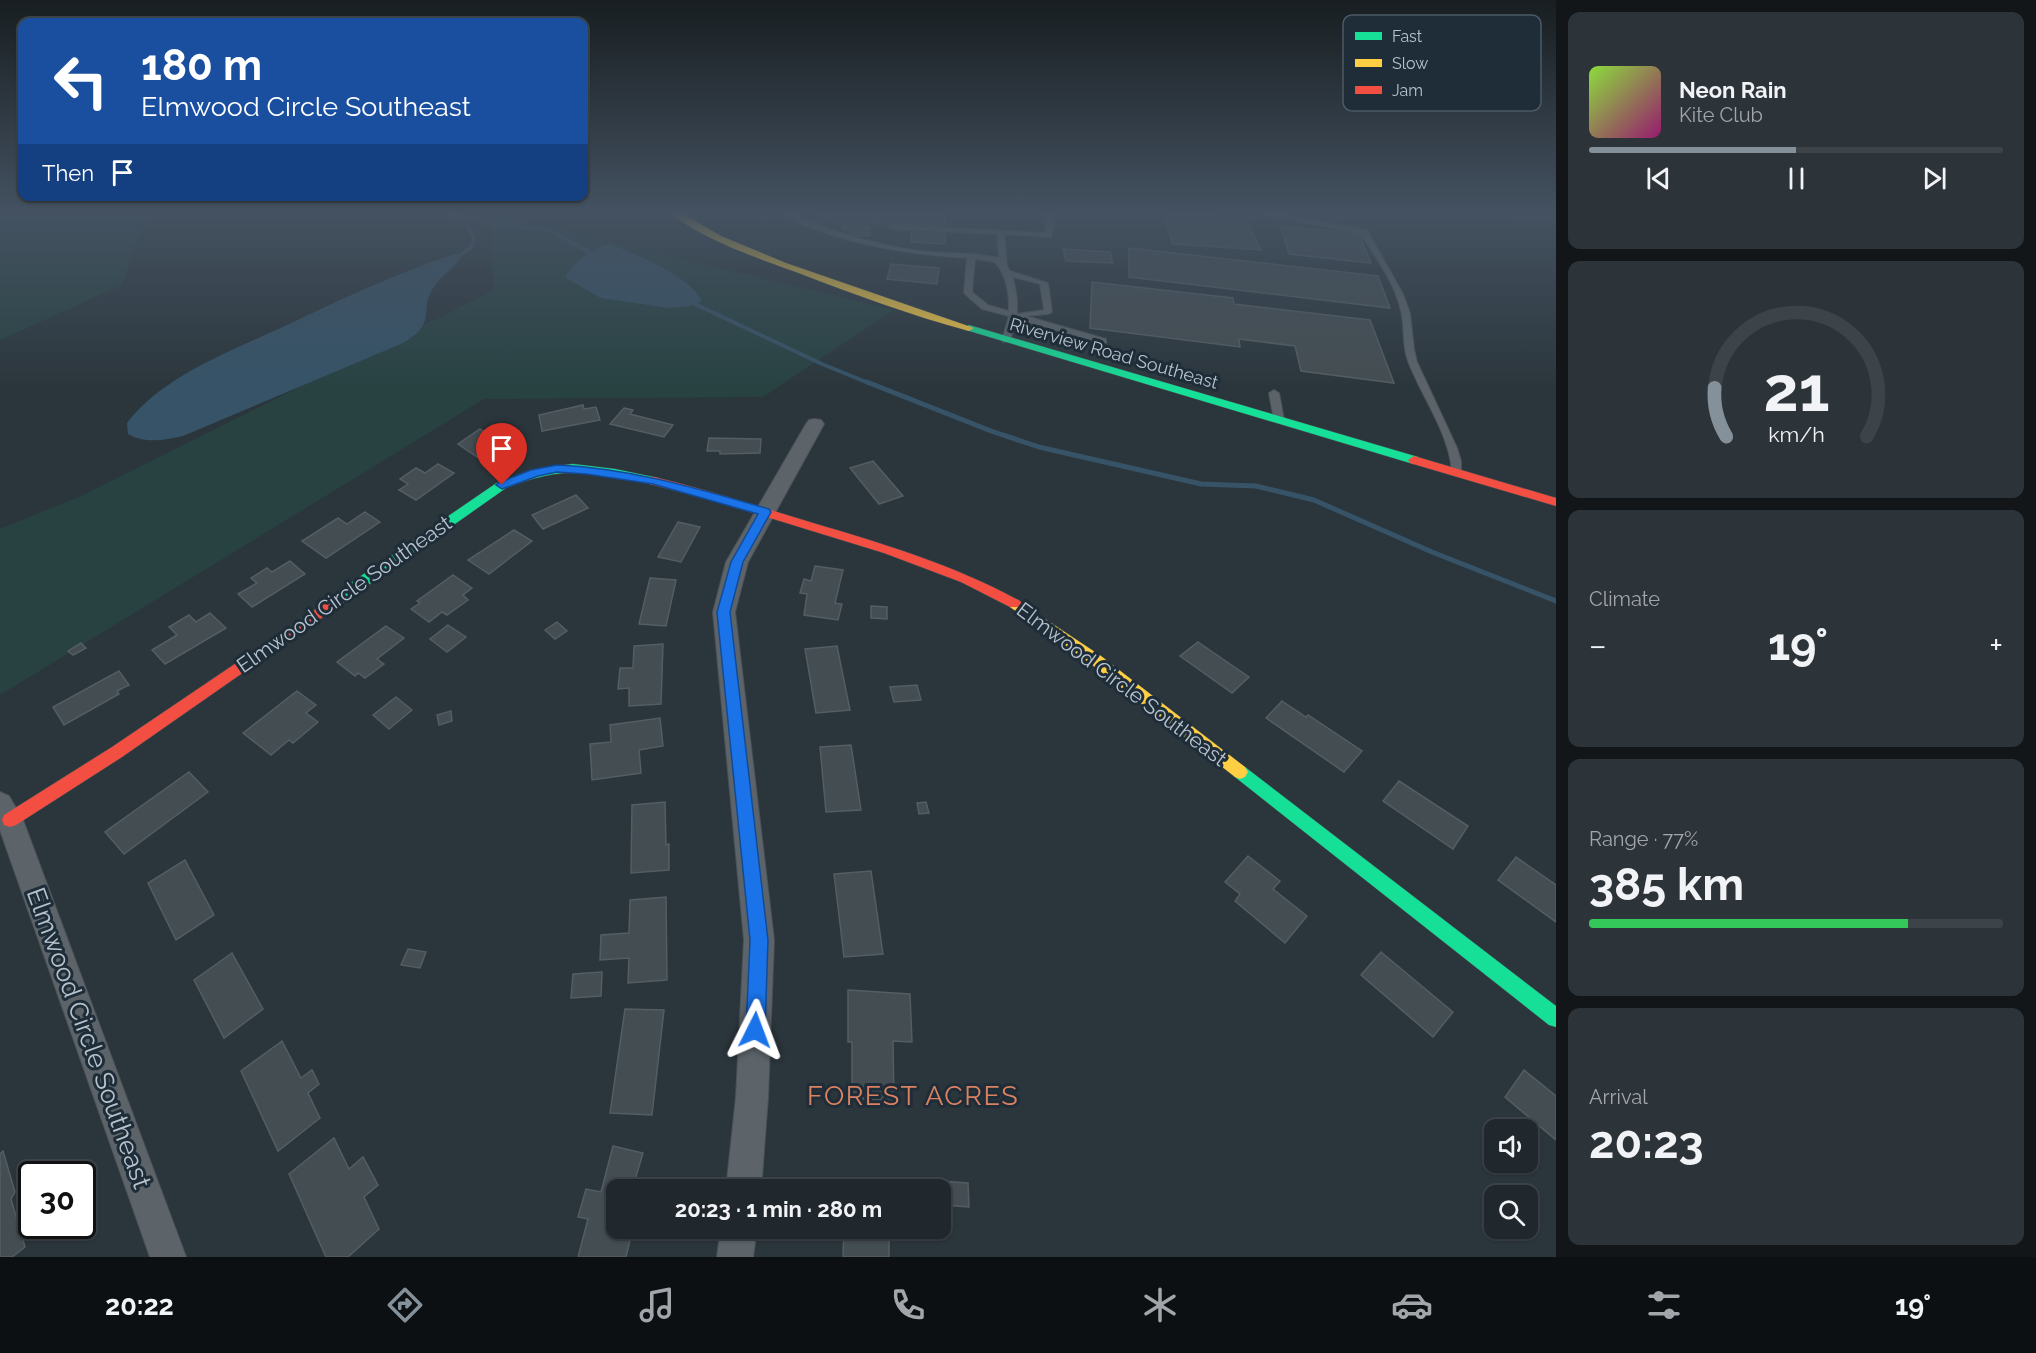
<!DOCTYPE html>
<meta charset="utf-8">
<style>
body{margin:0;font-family:Raleway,sans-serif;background:#2d3439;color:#f1f3f6;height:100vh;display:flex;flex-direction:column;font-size:22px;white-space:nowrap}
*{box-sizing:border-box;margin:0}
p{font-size:20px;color:#a2a6aa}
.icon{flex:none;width:33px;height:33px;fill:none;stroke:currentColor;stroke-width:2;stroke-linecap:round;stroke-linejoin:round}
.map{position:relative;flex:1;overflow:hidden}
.panel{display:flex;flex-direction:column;gap:12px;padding:12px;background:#121619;width:480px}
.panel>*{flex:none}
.banner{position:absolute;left:18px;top:18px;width:570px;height:183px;border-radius:12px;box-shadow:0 2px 4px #0004,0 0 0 2px #3d4449;background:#1a4fa0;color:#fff;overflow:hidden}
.controls{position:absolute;left:1484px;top:1119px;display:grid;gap:12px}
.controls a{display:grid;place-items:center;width:54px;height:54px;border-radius:12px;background:#20282d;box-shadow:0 2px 4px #0004,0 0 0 2px #3d4449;font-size:30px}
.speed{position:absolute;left:18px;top:1161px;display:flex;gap:12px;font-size:30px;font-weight:700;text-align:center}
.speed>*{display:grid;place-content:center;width:78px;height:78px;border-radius:50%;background:#20282d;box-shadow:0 2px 4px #0004,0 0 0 2px #3d4449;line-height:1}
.speed .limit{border:3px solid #111;border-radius:9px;background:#fff;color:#111}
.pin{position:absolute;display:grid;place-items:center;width:51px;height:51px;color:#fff;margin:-62px -26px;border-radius:50% 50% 50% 0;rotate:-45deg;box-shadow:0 0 6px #0007}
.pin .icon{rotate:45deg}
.me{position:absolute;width:66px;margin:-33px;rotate:3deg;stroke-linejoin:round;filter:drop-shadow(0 0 4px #0008)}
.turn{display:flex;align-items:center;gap:21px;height:126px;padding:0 24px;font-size:27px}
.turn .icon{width:78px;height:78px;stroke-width:2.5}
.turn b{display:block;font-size:42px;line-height:51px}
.then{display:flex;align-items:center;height:57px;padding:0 24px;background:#0003;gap:12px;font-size:22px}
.big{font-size:45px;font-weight:700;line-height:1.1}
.panel .widget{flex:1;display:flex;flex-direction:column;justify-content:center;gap:9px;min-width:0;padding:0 21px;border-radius:12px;background:#2d3439}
.panel .dial{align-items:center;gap:0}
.dial svg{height:156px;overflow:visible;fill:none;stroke:#3d4449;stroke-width:7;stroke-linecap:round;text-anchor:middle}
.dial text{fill:#f1f3f6;stroke:none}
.song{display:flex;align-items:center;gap:18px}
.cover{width:72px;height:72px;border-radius:9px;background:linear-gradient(135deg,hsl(90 70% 55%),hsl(320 70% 35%))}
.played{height:6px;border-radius:3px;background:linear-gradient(90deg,#85919a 50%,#3d4449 50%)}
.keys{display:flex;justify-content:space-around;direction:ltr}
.heat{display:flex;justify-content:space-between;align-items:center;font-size:33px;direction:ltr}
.charge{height:9px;border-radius:4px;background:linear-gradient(90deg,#34c759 77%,#3d4449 0)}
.trip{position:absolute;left:606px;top:1179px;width:345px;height:60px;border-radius:12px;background:#20282d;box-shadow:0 2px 4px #0004,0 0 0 2px #3d4449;font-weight:700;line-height:60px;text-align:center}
.tab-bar{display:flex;height:96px;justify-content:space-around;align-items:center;background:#0d1012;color:#a2a6aa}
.tab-bar .icon{width:42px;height:42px}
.tab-bar .selected{color:#85919a}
.tab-bar b{font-size:27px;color:#f1f3f6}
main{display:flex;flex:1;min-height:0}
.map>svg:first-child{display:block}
.green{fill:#284242}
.water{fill:#365367}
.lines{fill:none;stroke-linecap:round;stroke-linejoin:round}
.stream-far1{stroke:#365367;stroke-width:4}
.stream{stroke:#365367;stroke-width:5}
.building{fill:#444d51;stroke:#535d63;stroke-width:1.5}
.lane-casing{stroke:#4a5156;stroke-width:2}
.street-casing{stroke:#4a5156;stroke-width:2}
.fast-casing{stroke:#4a5156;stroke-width:1}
.slow-casing{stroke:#4a5156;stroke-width:1}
.jam-casing{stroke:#4a5156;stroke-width:1}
.lane{fill:#5c646a;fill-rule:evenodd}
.street{fill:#5c646a;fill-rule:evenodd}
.fast{fill:#16e098;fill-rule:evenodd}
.slow{fill:#ffcf43;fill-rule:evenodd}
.jam{fill:#f24e42;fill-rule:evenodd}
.route{fill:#1a73e8;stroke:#114b97;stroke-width:1.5}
.labels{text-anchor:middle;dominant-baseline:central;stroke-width:6;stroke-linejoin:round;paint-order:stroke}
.far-street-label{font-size:18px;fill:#b6c2cd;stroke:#1e2d38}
.street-label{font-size:21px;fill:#b6c2cd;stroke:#1e2d38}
.near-street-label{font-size:26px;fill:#b6c2cd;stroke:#1e2d38}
.near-neighbourhood-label{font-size:27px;letter-spacing:1.5px;fill:#dd8261;stroke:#1e2d38}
.key{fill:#1e2d38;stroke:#4c5a65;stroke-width:1.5}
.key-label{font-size:16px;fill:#b6c2cd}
</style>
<main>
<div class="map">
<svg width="1556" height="1257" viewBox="0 0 1556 1257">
<rect width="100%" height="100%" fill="#2b363c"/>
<g class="green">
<polygon points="9,211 155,211 146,215 122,285 0,340 0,215"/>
<polygon points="1483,211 1556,211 1556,222"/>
<polygon points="489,213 894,310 763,397 484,399 0,695 0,529 83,495 494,290"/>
</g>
<g class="water">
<path d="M609,244C635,254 690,276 702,301L689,306L669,308L601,298L566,278C569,264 595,246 609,244Z"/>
<path d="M454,254L459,255L460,259C452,269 441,277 434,287C417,310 440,322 403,343L183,436C165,440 145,444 128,434L127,423C162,376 233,350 285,326C341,299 395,274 454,254Z"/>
</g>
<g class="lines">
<g class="stream-far1">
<polyline points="434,211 499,224 550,230 590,253"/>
<polyline points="459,256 471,247 474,239 464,217"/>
<polyline points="695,304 822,364 871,384"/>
</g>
<polyline class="stream" points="867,382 991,431 1039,447 1201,484 1256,486 1314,500 1432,552 1556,601"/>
</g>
<g class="building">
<polygon points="819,211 944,211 945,226 817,221"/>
<polygon points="1162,211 1208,211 1210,216 1245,218 1261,250 1173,244"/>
<polygon points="842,225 870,227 870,236 850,236 850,230 842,230"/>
<polygon points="1281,226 1359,234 1371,263 1289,254"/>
<polygon points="911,232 945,234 945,244 911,242"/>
<polygon points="1129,248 1378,276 1390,308 1129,277"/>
<polygon points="1063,249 1110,252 1113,263 1066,261"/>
<polygon points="891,264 939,268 937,284 887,279"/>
<polygon points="1092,282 1233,298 1234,304 1370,320 1394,383 1301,371 1295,346 1239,339 1240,347 1090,328"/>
<polygon points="583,405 584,409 596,407 600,420 542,431 539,415"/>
<polygon points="624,408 633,410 630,414 673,425 664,437 610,424"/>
<polygon points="502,426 515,435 504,441 507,443 487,454 477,457 458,444 480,429 487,434"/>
<polygon points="709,438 761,439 760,453 720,454 720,451 707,451"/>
<polygon points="873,461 903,496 879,504 850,468"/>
<polygon points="438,464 454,473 416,500 399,490 408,484 400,479 416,468 425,473"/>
<polygon points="576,495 588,508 543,529 532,515"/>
<polygon points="365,512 380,522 326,558 302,541 338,518 347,524"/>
<polygon points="678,522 700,527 681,562 658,557"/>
<polygon points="514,530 532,541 489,574 468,560"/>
<polygon points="290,561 305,574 252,607 238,594 257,583 251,578 267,568 272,572"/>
<polygon points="815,566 843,570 835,603 842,604 838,620 804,615 807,594 800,593 804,579 811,581"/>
<polygon points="453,575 472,588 463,595 468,600 447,615 442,612 429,622 411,609 420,603 417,601"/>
<polygon points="650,578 676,580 666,626 639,624"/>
<polygon points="871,606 887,607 887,619 871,618"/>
<polygon points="210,613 226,628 165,664 152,650 177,635 169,627 189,615 196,622"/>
<polygon points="557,622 567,631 555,639 545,630"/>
<polygon points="448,625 466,637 447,652 430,639"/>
<polygon points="386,626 404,638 377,659 384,664 365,678 358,673 355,676 337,662"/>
<polygon points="1198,642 1249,677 1232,693 1180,656"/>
<polygon points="81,643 86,648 73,655 68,651"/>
<polygon points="663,644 661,704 629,706 629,688 618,689 620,668 633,668 634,646"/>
<polygon points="837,646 850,710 816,713 805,649"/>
<polygon points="119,671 129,685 117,691 119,694 64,725 53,707"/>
<polygon points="917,685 921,700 894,702 890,687"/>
<polygon points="297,691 316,705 306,713 318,722 293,743 289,740 271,755 243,733"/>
<polygon points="396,697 412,710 389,729 373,715"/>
<polygon points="1282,701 1306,717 1308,715 1362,751 1344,772 1266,718"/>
<polygon points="451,711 452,721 439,725 437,715"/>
<polygon points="660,718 663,746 639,750 641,773 592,780 590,744 611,742 610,725"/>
<polygon points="851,745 861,810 826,812 820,747"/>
<polygon points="189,772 208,792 124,854 105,832"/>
<polygon points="1399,781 1468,826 1453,849 1383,801"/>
<polygon points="665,802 666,845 669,844 669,870 631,873 632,805"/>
<polygon points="926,802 929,813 919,814 917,803"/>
<polygon points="1248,856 1280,881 1273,889 1307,916 1285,943 1235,901 1240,894 1225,882"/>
<polygon points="1516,857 1556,885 1556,922 1498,880"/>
<polygon points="185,860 214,915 176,940 148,883"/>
<polygon points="871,871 883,954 844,957 834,874"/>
<polygon points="666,897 667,980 628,983 629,958 600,960 601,935 629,933 630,900"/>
<polygon points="408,949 426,952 420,968 401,965"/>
<polygon points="1381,952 1453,1012 1433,1037 1361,975"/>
<polygon points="232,953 263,1009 224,1038 194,980"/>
<polygon points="602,972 601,996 571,998 573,974"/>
<polygon points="848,990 910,994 912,1042 893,1041 894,1101 852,1098 852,1042 848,1042"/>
<polygon points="625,1009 664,1010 652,1115 610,1113"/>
<polygon points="282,1041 301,1078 312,1070 319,1084 308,1093 320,1118 278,1151 241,1071"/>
<polygon points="1524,1070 1556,1096 1556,1140 1505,1097"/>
<polygon points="334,1138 349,1169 363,1157 378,1185 364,1197 379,1229 348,1257 326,1257 289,1174"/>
<polygon points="613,1146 643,1153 635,1180 645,1182 643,1190 616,1190 616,1228 633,1228 626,1257 578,1257 588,1219 578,1217 586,1189 601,1192"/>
<polygon points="3,1151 15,1192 11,1199 25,1247 12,1257 0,1257 0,1154"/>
<polygon points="940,1181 968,1183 969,1207 942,1205"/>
<polygon points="844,1230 889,1236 889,1257 843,1257"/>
</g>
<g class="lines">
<g class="lane-casing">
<g id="lane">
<path d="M1043,211H1050L1054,227L1051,237L1004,234L1007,266L1010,271L1048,283L1052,312L1048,314L1026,316L1106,339V343H1100L1017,319L1010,340L1003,342L1002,340L1009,316L982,309L964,293L967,258C917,255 870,248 822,232C810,227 795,223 784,215L791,213C832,232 875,245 920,251C947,254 973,252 999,258L997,234L892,229L888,227L892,225L1045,233L1046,227ZM975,259L995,262C1007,276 1009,293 1009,311L988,305L972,292ZM1013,277L1040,284L1044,310L1017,314V299Z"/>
<path d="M1247,211H1262L1367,230L1403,294L1410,313L1414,349L1417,362L1457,448L1461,461V474L1457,475L1452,472C1449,432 1422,398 1408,361C1402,345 1405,328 1401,311C1395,283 1376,258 1361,234Z"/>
<polygon points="1274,390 1279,393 1284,420 1279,423 1274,420 1269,393"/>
</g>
</g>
<g class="street-casing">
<g id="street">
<polygon points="815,419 821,420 824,424 748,562 735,612 774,940 768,1097 761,1190 726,1190 736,1097 744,940 713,612 726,562 806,424 809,420"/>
<polygon points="0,792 9,796 23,820 186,1257 150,1257 0,830"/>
<polygon points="721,1228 757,1228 753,1257 717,1257"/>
</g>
</g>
<g class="fast-casing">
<g id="fast">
<polygon points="969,325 1418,457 1420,460 1414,464 1410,463 966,330 964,328"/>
<path d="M573,464L615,469L658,478L660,481L654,485C596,471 563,465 506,488L330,612H320L318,608L320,604L498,482L541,468Z"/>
<polygon points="1240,765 1245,767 1556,1006 1556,1027 1549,1025 1235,777 1232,772 1235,767"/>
</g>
</g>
<g class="slow-casing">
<g id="slow">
<path d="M668,211H678L721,236L786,263L974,328L969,331C910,315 853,294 796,272C757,258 699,238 668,211Z"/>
<polygon points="1015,599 1101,656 1245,767 1248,772 1245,777 1240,779 1235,777 1091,664 1010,607 1008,604 1010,601"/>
</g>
</g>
<g class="jam-casing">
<g id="jam">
<polygon points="1414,456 1556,498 1556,506 1410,463 1408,460"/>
<path d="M654,477C708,490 760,507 813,523C884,544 954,565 1020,601L1022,604L1020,607H1010L961,582L884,553L708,499L650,484L648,481L650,478Z"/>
<polygon points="325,603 330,604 332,608 330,612 122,757 16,825 10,827 4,825 2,820 4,815 112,747"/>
</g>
</g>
<use href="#lane" class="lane"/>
<use href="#street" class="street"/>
<use href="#fast" class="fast"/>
<use href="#slow" class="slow"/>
<use href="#jam" class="jam"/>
</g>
<linearGradient id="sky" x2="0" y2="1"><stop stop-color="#181e21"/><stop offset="0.55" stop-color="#445261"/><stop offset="1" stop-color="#445261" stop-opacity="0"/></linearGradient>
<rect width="1556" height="387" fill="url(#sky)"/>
<path class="route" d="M557,465C630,468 699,489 769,509L771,512L743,562L730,612L768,940L765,1030L762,1036L755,1039L748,1036L746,1030L750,940L717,612L731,562L758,514L653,484L586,474L557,472L538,476L502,489L496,485L498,483L531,470Z"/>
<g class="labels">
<g class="far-street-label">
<text transform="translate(1114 353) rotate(16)">Riverview Road Southeast</text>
</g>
<g class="street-label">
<text transform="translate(344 594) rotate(-35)">Elmwood Circle Southeast</text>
<text transform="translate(1122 684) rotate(37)">Elmwood Circle Southeast</text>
</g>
<g class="near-street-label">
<text transform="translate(89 1038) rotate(70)">Elmwood Circle Southeast</text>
</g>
<g class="near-neighbourhood-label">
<text x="913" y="1095">FOREST ACRES</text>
</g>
</g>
<rect x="1343" y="15" width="198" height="96" rx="9" class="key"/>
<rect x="1355" y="32" width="27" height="8" fill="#16e098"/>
<rect x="1355" y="59" width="27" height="8" fill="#ffcf43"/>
<rect x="1355" y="86" width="27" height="8" fill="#f24e42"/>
<g class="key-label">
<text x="1392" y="42">Fast</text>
<text x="1392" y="69">Slow</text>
<text x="1392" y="96">Jam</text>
</g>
</svg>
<div class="controls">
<a><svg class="icon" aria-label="sound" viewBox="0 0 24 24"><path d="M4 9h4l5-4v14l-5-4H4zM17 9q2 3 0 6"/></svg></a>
<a><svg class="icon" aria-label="search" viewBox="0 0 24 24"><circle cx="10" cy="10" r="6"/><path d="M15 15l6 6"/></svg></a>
</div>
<div class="speed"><div class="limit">30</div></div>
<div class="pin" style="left:502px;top:485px;background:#d93025"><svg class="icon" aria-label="arrive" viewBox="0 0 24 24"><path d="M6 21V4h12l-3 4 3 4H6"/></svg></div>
<svg class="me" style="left:755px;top:1030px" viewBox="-20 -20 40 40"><path d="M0-17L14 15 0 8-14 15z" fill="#1a73e8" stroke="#fff" stroke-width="4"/></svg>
<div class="trip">20:23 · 1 min · 280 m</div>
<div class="banner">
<div class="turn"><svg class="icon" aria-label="left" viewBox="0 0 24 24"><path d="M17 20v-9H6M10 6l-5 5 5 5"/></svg><div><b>180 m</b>Elmwood Circle Southeast</div></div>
<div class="then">Then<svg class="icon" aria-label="arrive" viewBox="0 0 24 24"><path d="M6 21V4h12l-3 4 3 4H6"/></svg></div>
</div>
</div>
<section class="panel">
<div class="widget">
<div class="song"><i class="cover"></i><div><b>Neon Rain</b><p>Kite Club</p></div></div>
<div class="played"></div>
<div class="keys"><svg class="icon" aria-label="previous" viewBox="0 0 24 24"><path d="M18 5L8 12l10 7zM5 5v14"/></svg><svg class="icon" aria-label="pause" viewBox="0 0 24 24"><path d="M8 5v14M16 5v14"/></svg><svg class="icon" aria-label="next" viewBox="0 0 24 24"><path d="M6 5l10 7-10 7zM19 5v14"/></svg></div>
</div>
<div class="widget dial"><svg viewBox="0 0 100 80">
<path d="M14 69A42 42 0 1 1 86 69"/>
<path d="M14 69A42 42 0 0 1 8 44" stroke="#85919a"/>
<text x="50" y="56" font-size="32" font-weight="700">21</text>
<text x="50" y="72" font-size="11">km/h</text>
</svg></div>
<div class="widget"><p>Climate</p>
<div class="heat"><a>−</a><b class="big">19°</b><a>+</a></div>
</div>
<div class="widget"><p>Range · 77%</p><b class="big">385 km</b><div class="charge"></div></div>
<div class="widget"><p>Arrival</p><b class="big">20:23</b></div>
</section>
</main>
<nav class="tab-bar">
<b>20:22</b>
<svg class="icon selected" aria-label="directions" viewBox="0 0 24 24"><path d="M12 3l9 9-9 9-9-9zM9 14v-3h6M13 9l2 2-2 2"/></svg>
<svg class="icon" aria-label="music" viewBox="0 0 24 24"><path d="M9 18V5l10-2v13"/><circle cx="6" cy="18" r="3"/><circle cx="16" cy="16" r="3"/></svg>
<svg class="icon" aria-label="phone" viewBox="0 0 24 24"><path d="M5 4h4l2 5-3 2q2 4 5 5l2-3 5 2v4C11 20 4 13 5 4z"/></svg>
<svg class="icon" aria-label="climate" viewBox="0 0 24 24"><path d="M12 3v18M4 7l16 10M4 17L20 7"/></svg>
<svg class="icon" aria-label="car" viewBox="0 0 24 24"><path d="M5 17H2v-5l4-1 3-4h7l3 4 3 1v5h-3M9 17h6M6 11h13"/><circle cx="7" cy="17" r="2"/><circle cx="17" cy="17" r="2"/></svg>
<svg class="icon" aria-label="filters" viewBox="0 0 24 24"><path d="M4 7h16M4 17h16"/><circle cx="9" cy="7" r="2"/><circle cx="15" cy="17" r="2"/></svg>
<b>19°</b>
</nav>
